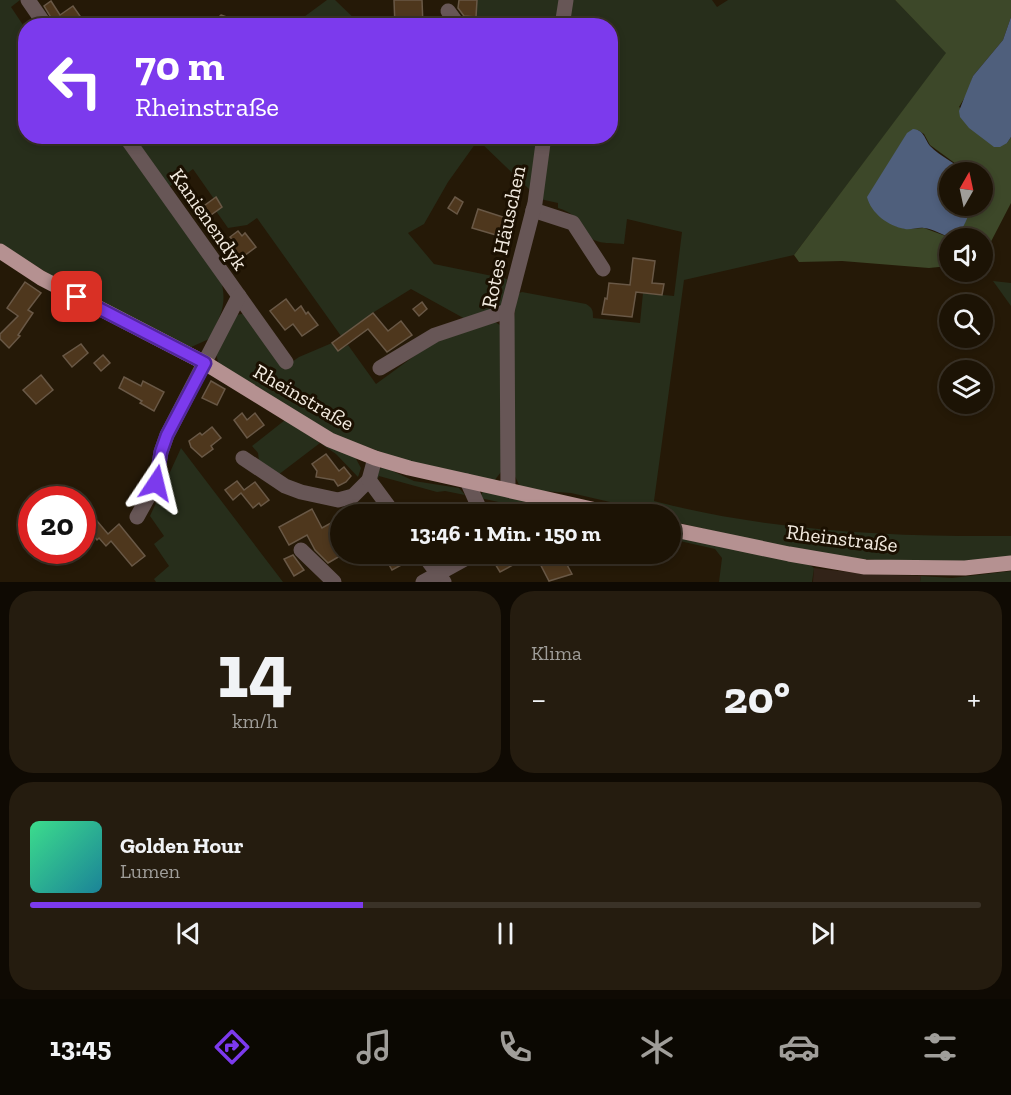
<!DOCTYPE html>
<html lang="de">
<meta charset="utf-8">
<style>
body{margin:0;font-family:"Zilla Slab",serif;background:#251c0f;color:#f1f3f6;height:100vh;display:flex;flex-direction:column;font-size:22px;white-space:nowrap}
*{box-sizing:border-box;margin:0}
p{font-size:20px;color:#a09e9a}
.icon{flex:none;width:33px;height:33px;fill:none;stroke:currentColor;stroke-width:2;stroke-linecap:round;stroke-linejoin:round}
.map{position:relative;height:582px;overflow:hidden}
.details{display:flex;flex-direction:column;gap:9px;padding:9px;background:#0f0a03;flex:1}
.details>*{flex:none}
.guide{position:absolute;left:18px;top:18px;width:600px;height:126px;border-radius:24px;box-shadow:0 3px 9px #0003,0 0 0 2px #3a3227;background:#7c3aed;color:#fff;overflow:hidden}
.needle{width:39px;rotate:9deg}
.fabs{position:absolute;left:939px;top:162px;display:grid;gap:12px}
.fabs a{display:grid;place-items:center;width:54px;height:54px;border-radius:50%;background:#1c1305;box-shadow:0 3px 9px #0003,0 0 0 2px #3a3227;font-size:30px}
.speed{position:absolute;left:18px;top:486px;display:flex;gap:12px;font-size:30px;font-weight:700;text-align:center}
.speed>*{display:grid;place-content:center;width:78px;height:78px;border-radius:50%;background:#1c1305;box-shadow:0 3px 9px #0003,0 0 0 2px #3a3227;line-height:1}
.speed .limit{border:9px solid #d22;background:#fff;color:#111}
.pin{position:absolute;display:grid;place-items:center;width:51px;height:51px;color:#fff;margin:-26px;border-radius:12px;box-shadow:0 3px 9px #0006}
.me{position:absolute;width:66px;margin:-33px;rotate:10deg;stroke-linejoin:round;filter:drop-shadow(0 0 4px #0008)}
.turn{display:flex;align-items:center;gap:21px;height:126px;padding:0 18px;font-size:27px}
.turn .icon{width:78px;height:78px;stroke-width:2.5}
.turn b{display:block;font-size:42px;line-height:51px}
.big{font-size:45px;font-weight:700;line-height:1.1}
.details .card{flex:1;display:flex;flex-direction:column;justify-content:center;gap:9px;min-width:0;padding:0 21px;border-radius:24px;background:#251c0f}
.details .dial{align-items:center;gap:0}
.dial b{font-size:78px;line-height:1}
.song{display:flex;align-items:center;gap:18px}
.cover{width:72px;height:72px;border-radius:9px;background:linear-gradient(135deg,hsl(150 70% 55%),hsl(190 70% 35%))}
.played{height:6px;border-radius:3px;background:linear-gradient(90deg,#7c3aed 35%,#3a3227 35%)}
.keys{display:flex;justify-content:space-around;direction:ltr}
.heat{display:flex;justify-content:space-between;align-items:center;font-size:33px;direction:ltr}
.details .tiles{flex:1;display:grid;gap:9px;grid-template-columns:1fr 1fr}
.card:last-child{grid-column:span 2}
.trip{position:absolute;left:330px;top:504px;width:351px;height:60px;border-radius:30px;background:#1c1305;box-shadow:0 3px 9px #0003,0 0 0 2px #3a3227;font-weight:700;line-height:60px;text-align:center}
.dock{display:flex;height:96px;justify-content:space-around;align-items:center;background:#0b0802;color:#a09e9a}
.dock .icon{width:42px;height:42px}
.dock .active{color:#7c3aed}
.dock b{font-size:27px;color:#f1f3f6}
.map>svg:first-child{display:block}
.industrial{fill:#322318}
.green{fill:#272e1b}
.forest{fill:#3d4829;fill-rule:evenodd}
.water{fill:#4f5f7c}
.building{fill:#4e371d;stroke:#695846;stroke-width:1.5}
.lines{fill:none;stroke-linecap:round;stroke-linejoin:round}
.minor{stroke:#675656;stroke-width:15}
.major{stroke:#b59191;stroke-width:15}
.route-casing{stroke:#51269a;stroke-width:15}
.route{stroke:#7c3aed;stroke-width:10}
.labels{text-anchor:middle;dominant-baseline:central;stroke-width:6;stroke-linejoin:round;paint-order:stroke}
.street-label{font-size:21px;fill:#f2eadf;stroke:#1b1001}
</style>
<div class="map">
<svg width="1011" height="582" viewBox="0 0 1011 582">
<rect width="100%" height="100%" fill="#251907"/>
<polygon class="industrial" points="814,568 864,574 921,576 920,582 813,582"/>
<g class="green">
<path d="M0,0H20L11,7L25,28L26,136L121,137L219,272C228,303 223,311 209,339L189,348L57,279L0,243Z"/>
<polygon points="327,0 335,0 361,25 293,25"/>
<polygon points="477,0 560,0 557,25 475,26"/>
<path d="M573,0H712L717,7L728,0H895L947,53L794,255L684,280L654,501C767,531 895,537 1011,536V557C963,563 903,564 855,558C793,551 732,535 671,521L670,514H642L610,502L571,493L543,491L520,487L513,472V327L517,294L522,292L586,304C593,308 593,311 593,318L640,323L643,293L674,296L682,232L627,219L624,244C615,243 602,244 594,240C578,230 584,216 558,208V203L540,199L550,137L610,136V26L568,25Z"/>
<polygon points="129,137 539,137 530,190 478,140 448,182 424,224 408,233 434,264 507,279 503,310 467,320 411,289 374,312 341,336 257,218 247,225 228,228 216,211 222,206 216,198 214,199 193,169 166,189"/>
<polygon points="993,281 1011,283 1011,306"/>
<polygon points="248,313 286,366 299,357 332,343 338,351 348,345 376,384 443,335 494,321 501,326 501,472 494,481 406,461 337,436 219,365 216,354 235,315"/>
<polygon points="285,420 320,443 355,457 361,468 358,477 336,454 320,443 278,475 259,461 258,453 252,446"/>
<polygon points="181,448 283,582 156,582 154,579 169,566 154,544 164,536 150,516"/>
<polygon points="384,467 414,481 459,488 465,495 445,491 437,492 379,476 376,482 376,470"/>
<polygon points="483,491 588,514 555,514 480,498"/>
<polygon points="671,533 808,564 814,568 812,582 719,582 722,558 715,549 671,539"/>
<polygon points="1011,571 1011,582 920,582 921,576 952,578"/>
</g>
<path class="forest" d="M895,0H1011V17L1003,40L973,76L968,92L959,107L1007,143L1011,137V203L983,257L982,238H950L949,266L929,268L842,261L799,262L794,255L946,53ZM918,130L924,134L930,145L967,172H982V206H972L961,230L951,238L924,228L906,229L896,226Z"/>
<g class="water">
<polygon points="1011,17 1011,137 1007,143 1000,147 994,147 969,128 960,117 959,111 973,76 1003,40"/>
<path d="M913,129C924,130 924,138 930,146C940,156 956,164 967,172H950V206H972C967,217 964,233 951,238C943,235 933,229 924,228C918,227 911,230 905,229C888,226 871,213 867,197L907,133Z"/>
</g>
<g class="building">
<polygon points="394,0 422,0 423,26 395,26"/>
<polygon points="459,0 477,0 476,17 464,16 458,8"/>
<polygon points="51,1 60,15 73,6 87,26 56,26 44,6"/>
<polygon points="221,15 227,17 230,26 209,26"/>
<polygon points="216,197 222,207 204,220 197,211"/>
<polygon points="455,197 463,202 457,214 448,208"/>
<polygon points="478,209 509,219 503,237 472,228"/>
<polygon points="238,231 242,236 245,233 256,247 232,265 221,251 234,241 230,237"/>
<polygon points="633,258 655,261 652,283 664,284 662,295 636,292 632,317 602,314 605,298 607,299 609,283 630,285"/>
<polygon points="25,282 41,293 28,310 33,313 18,335 20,336 9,348 0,339 0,334 18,316 7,308"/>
<polygon points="286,299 295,311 301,306 306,314 308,312 318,325 302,336 293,324 285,330 270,311"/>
<polygon points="422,302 427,309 419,316 413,309"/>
<polygon points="373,313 388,331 401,321 412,335 387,352 368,329 338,351 332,343"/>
<polygon points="81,344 88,353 72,367 63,356"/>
<polygon points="103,355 110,363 101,371 94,363"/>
<polygon points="41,375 53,390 36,404 23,390"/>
<polygon points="124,377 141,386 143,381 164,392 154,411 140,403 142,401 119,388"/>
<polygon points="211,381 225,389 217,405 202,398"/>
<polygon points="242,413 247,420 255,413 264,425 247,438 234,420"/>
<polygon points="212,427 221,438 211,446 213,449 202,457 191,447 189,441 200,433 202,435"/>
<polygon points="326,454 339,471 344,467 351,476 346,482 338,486 334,480 316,477 317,471 312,464"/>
<polygon points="237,481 244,490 255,482 269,500 261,506 259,503 253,508 241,493 233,500 225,490"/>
<polygon points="312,509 322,528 340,518 340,556 328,563 315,550 307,535 289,545 279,527"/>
<polygon points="97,521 108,534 119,524 145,556 132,566 111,541 106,546 99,538 97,540 88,529"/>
<polygon points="383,554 402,554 407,562 392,570"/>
<polygon points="489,554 533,554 500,572"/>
<polygon points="535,554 565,554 565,561 572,574 549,581"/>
<polygon points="293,555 304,570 294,576 284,559"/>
</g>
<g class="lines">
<g class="minor">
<polyline points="28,0 46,26"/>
<polyline points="448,11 459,26"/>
<polyline points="562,26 566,0"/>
<polyline points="125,136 286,362"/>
<polyline points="533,210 573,223 603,269"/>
<polyline points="380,368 435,335 507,311"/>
<polyline points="243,458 285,486 301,492 338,500 353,496 369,480"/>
<polyline points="375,458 369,480 394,514"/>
<polyline points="467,481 482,514"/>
<polyline points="508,490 507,311 535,203 544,136"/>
<polyline points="137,517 156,483 161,452 167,435 239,296"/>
<polyline points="301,550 334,582"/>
<polyline points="423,554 444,582"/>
<polyline points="423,582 474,554"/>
</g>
<g class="major">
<polyline points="0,251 41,278 205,363 330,440 375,458 409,468 614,514"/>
<polyline points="670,529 789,554 865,567 965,568 1011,563"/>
</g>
</g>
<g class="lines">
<g class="route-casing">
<polyline id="route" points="77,297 205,363 167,435 161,452 156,483"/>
</g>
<use href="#route" class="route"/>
</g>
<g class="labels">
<g class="street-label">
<text transform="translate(209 219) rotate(55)">Kanienendyk</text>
<text transform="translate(503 237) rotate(-78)">Rotes Häuschen</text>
<text transform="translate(304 397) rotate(30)">Rheinstraße</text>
<text transform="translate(842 538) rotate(7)">Rheinstraße</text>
</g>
</g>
</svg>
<div class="fabs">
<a><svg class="needle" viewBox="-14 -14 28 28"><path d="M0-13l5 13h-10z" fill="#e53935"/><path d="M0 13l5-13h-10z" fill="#a09e9a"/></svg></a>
<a><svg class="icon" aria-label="sound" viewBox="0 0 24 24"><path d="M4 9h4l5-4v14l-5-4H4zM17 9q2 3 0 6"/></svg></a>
<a><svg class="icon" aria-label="search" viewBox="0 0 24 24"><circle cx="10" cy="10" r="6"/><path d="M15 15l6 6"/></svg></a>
<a><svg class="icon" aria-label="layers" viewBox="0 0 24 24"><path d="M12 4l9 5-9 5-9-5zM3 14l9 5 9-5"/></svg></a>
</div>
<div class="speed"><div class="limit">20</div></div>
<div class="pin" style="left:77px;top:297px;background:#d93025"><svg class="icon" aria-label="arrive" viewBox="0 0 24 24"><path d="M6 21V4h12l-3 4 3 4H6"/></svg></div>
<svg class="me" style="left:156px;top:483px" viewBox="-20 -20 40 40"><path d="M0-17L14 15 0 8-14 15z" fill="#7c3aed" stroke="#fff" stroke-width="4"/></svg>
<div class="trip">13:46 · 1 Min. · 150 m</div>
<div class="guide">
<div class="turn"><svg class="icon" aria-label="left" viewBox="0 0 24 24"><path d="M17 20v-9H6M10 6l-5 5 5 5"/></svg><div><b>70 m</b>Rheinstraße</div></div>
</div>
</div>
<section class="details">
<div class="tiles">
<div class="card dial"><b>14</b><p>km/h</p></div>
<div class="card"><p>Klima</p>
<div class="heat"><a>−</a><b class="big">20°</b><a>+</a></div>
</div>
<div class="card">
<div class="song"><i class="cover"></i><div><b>Golden Hour</b><p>Lumen</p></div></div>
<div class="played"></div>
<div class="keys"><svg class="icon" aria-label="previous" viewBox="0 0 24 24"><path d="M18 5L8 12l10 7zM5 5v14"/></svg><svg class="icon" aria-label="pause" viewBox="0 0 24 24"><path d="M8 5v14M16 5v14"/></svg><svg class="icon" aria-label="next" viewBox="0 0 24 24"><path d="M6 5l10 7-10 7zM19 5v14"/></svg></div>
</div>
</div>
</section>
<nav class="dock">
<b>13:45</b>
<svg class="icon active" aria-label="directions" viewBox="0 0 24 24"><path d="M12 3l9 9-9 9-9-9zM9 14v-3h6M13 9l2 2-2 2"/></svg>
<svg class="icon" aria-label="music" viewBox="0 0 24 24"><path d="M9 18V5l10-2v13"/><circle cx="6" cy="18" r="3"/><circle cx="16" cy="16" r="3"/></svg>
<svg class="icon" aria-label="phone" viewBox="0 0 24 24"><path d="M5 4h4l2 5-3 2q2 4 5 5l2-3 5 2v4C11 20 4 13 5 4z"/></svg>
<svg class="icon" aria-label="climate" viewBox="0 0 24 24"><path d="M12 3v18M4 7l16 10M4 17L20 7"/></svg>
<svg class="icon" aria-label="car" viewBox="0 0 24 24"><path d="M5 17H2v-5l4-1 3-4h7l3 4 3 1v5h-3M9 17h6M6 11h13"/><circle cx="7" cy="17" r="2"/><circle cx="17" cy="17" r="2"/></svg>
<svg class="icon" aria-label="filters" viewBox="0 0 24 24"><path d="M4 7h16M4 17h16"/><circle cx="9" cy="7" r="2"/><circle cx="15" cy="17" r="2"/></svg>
</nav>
